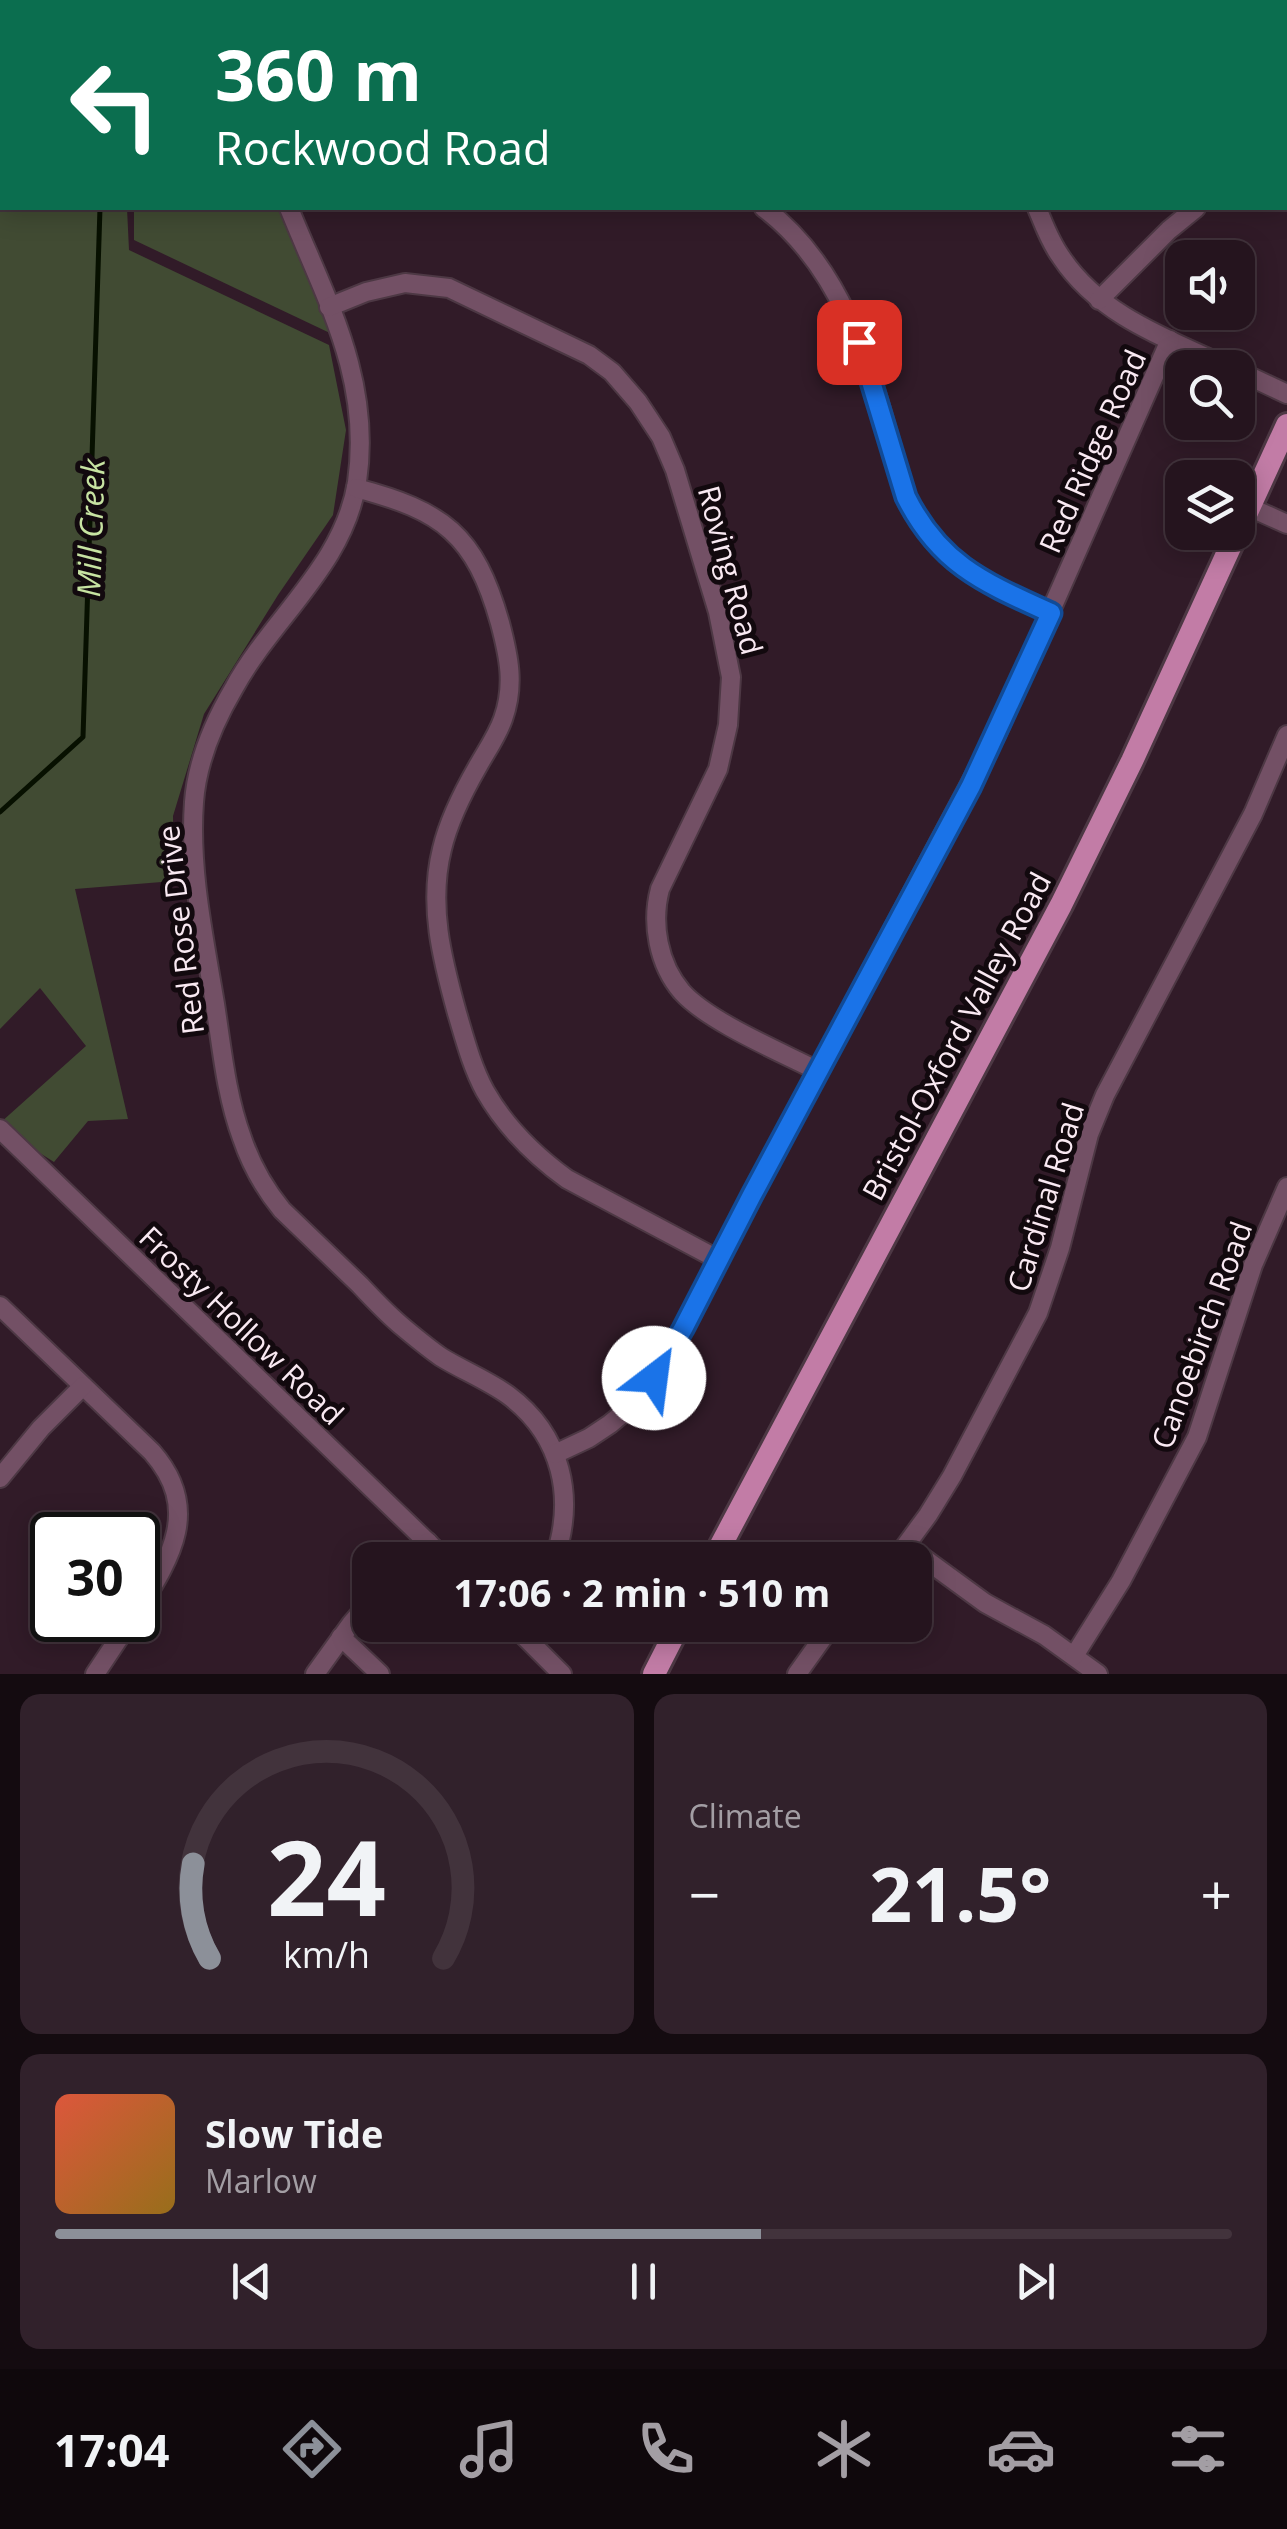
<!DOCTYPE html>
<meta charset="utf-8">
<style>
body{margin:0;font-family:"Open Sans",sans-serif;background:#31212b;color:#f1f3f6;height:100vh;display:flex;flex-direction:column;font-size:38px;white-space:nowrap}
*{box-sizing:border-box;margin:0}
p{font-size:32px;color:#a39ea4}
.icon{flex:none;width:55px;height:55px;fill:none;stroke:currentColor;stroke-width:2;stroke-linecap:round;stroke-linejoin:round}
.map{position:relative;height:1674px;overflow:hidden}
.drawer{display:flex;flex-direction:column;gap:20px;padding:20px;background:#140b10;flex:1}
.drawer>*{flex:none}
.top-card{position:absolute;left:0px;top:0px;width:1288px;height:210px;box-shadow:0 5px 25px #0003,0 0 0 2px #42333c;background:#0b6e4f;color:#fff;overflow:hidden}
.fabs{position:absolute;left:1165px;top:240px;display:grid;gap:20px}
.fabs a{display:grid;place-items:center;width:90px;height:90px;border-radius:20px;background:#25141e;box-shadow:0 5px 25px #0003,0 0 0 2px #42333c;font-size:50px}
.speed{position:absolute;left:30px;top:1512px;display:flex;gap:20px;font-size:50px;font-weight:700;text-align:center}
.speed>*{display:grid;place-content:center;width:130px;height:130px;border-radius:50%;background:#25141e;box-shadow:0 5px 25px #0003,0 0 0 2px #42333c;line-height:1}
.speed .limit{border:5px solid #111;border-radius:15px;background:#fff;color:#111}
.pin{position:absolute;display:grid;place-items:center;width:85px;height:85px;color:#fff;margin:-42px;border-radius:20px;box-shadow:0 5px 15px #0006}
.me{position:absolute;width:110px;margin:-55px;rotate:30deg;stroke-linejoin:round;filter:drop-shadow(0 0 8px #0008)}
.turn{display:flex;align-items:center;gap:35px;height:210px;padding:0 50px;font-size:45px}
.turn .icon{width:130px;height:130px;stroke-width:2.5}
.turn b{display:block;font-size:70px;line-height:85px}
.big{font-size:75px;font-weight:700;line-height:1.1}
.drawer .card{flex:1;display:flex;flex-direction:column;justify-content:center;gap:15px;min-width:0;padding:0 35px;border-radius:20px;background:#31212b}
.drawer .dial{align-items:center;gap:0}
.dial svg{height:260px;overflow:visible;fill:none;stroke:#42333c;stroke-width:7;stroke-linecap:round;text-anchor:middle}
.dial text{fill:#f1f3f6;stroke:none}
.song{display:flex;align-items:center;gap:30px}
.cover{width:120px;height:120px;border-radius:15px;background:linear-gradient(135deg,hsl(10 70% 55%),hsl(40 70% 35%))}
.played{height:10px;border-radius:5px;background:linear-gradient(90deg,#8c9099 60%,#42333c 60%)}
.keys{display:flex;justify-content:space-around;direction:ltr}
.heat{display:flex;justify-content:space-between;align-items:center;font-size:55px;direction:ltr}
.drawer .tiles{flex:1;display:grid;gap:20px;grid-template-columns:1fr 1fr}
.card:last-child{grid-column:span 2}
.trip{position:absolute;left:352px;top:1542px;width:580px;height:100px;border-radius:20px;background:#25141e;box-shadow:0 5px 25px #0003,0 0 0 2px #42333c;font-weight:700;line-height:100px;text-align:center}
.tabs{display:flex;height:160px;justify-content:space-around;align-items:center;background:#0f080c;color:#a39ea4}
.tabs .icon{width:70px;height:70px}
.tabs .current{color:#8c9099}
.tabs b{font-size:45px;color:#f1f3f6}
.map>svg:first-child{display:block}
.green{fill:#414b33}
.lines{fill:none;stroke-linecap:round;stroke-linejoin:round}
.stream{stroke:#071000;stroke-width:5}
.minor-casing{stroke:#4d3844;stroke-width:22}
.major-casing{stroke:#4d3844;stroke-width:28}
.minor{stroke:#735065;stroke-width:18}
.major{stroke:#c27ca6;stroke-width:22}
.route-casing{stroke:#114b97;stroke-width:25}
.route{stroke:#1a73e8;stroke-width:18}
.labels{text-anchor:middle;dominant-baseline:central;stroke-width:10;stroke-linejoin:round;paint-order:stroke}
.street-label{font-size:30px;fill:#f9e9f2;stroke:#12090e}
.water-label{font-size:32px;font-style:italic;fill:#c7e3a2;stroke:#12090e}
</style>
<div class="map">
<svg width="1287" height="1674" viewBox="0 0 1287 1674">
<rect width="100%" height="100%" fill="#311b28"/>
<g class="green">
<polygon points="4,0 191,0 192,2 4,2"/>
<polygon points="2,11 2,208 127,208 129,250 329,345 346,430 333,515 278,595 204,714 173,816 174,881 75,889 128,1119 88,1121 54,1162 0,1128 0,1123 86,1046 40,988 0,1029 0,27"/>
<polygon points="134,208 301,208 332,334 134,240"/>
</g>
<g class="lines">
<g class="stream">
<polyline points="114,2 114,0"/>
<polyline points="0,812 83,737 100,208"/>
</g>
<g class="minor-casing">
<g id="minor">
<polyline points="844,0 849,2"/>
<polyline points="41,2 42,0"/>
<polyline points="255,2 255,0"/>
<polyline points="1112,2 1114,0"/>
<polyline points="0,78 2,79"/>
<polyline points="0,120 2,113"/>
<polyline points="1285,124 1287,122"/>
<path d="M289,208C326,300 372,379 357,482C344,565 272,618 234,688C214,722 197,762 194,802C189,869 204,938 215,1004C222,1049 226,1095 242,1138C251,1165 264,1188 282,1210C308,1235 334,1260 360,1285C374,1300 388,1315 404,1328C416,1338 428,1348 441,1357C462,1370 487,1380 508,1395C562,1435 576,1498 554,1560"/>
<path d="M764,208C855,277 875,394 906,497C940,565 985,584 1051,613"/>
<path d="M1037,208C1044,225 1050,242 1061,257C1100,316 1168,339 1230,368"/>
<polyline points="1099,300 1169,230 1196,208"/>
<path d="M329,307L366,292L405,283L449,288L589,355L612,372L638,402L661,437L675,470L718,612L731,677L728,725L718,769L660,889C651,923 658,964 682,992C709,1022 781,1052 818,1071"/>
<polyline points="1238,371 1287,394"/>
<path d="M356,488C443,511 475,534 500,623C509,657 515,685 503,719C497,736 487,750 478,766C463,792 449,819 442,849C428,905 442,959 457,1013C465,1040 472,1067 485,1091C506,1128 534,1155 567,1179L719,1260"/>
<polyline points="1249,507 1287,524"/>
<polyline points="0,1129 446,1560"/>
<path d="M0,1306L152,1452C201,1508 172,1556 138,1610"/>
<polyline points="555,1454 589,1438 610,1424 641,1398 683,1329 752,1195 997,733 1170,340"/>
<polyline points="0,1478 41,1428 83,1386"/>
<polyline points="907,1546 985,1603 1044,1635 1098,1674"/>
<polyline points="410,1560 428,1542"/>
<polyline points="895,1560 928,1515 952,1476 1038,1313 1060,1248 1089,1134 1105,1095 1253,814 1287,735"/>
<polyline points="513,1625 562,1674"/>
<polyline points="341,1637 380,1674"/>
<polyline points="1074,1656 1121,1581 1197,1437 1253,1265 1287,1187"/>
<polyline points="95,1674 131,1620"/>
<polyline points="315,1674 351,1624 370,1602"/>
<polyline points="797,1674 832,1625"/>
</g>
</g>
<g class="major-casing">
<g id="major">
<polyline points="1238,532 1287,425"/>
<polyline points="713,1560 1061,905 1132,761 1237,532"/>
<polyline points="654,1674 679,1625"/>
</g>
</g>
<use href="#minor" class="minor"/>
<use href="#major" class="major"/>
</g>
<g class="lines">
<g class="route-casing">
<path id="route" d="M654,1378L683,1329L752,1195L971,786L1051,613C985,583 940,565 906,497L859,342"/>
</g>
<use href="#route" class="route"/>
</g>
<g class="labels">
<g class="street-label">
<text transform="translate(1092 451) rotate(-66)">Red Ridge Road</text>
<text transform="translate(731 570) rotate(75)">Roving Road</text>
<text transform="translate(180 930) rotate(-97)">Red Rose Drive</text>
<text transform="translate(956 1036) rotate(-62)">Bristol-Oxford Valley Road</text>
<text transform="translate(1045 1197) rotate(-73)">Cardinal Road</text>
<text transform="translate(242 1325) rotate(44)">Frosty Hollow Road</text>
<text transform="translate(1201 1335) rotate(-70)">Canoebirch Road</text>
</g>
<g class="water-label">
<text transform="translate(90 528) rotate(-88)">Mill Creek</text>
</g>
</g>
</svg>
<div class="fabs">
<a><svg class="icon" aria-label="sound" viewBox="0 0 24 24"><path d="M4 9h4l5-4v14l-5-4H4zM17 9q2 3 0 6"/></svg></a>
<a><svg class="icon" aria-label="search" viewBox="0 0 24 24"><circle cx="10" cy="10" r="6"/><path d="M15 15l6 6"/></svg></a>
<a><svg class="icon" aria-label="layers" viewBox="0 0 24 24"><path d="M12 4l9 5-9 5-9-5zM3 14l9 5 9-5"/></svg></a>
</div>
<div class="speed"><div class="limit">30</div></div>
<div class="pin" style="left:859px;top:342px;background:#d93025"><svg class="icon" aria-label="arrive" viewBox="0 0 24 24"><path d="M6 21V4h12l-3 4 3 4H6"/></svg></div>
<svg class="me" style="left:654px;top:1378px" viewBox="-20 -20 40 40"><circle r="19" fill="#fff"/><path d="M0-13L10 11 0 6-10 11z" fill="#1a73e8"/></svg>
<div class="trip">17:06 · 2 min · 510 m</div>
<div class="top-card">
<div class="turn"><svg class="icon" aria-label="left" viewBox="0 0 24 24"><path d="M17 20v-9H6M10 6l-5 5 5 5"/></svg><div><b>360 m</b>Rockwood Road</div></div>
</div>
</div>
<section class="drawer">
<div class="tiles">
<div class="card dial"><svg viewBox="0 0 100 80">
<path d="M14 69A42 42 0 1 1 86 69"/>
<path d="M14 69A42 42 0 0 1 9 40" stroke="#8c9099"/>
<text x="50" y="56" font-size="32" font-weight="700">24</text>
<text x="50" y="72" font-size="11">km/h</text>
</svg></div>
<div class="card"><p>Climate</p>
<div class="heat"><a>−</a><b class="big">21.5°</b><a>+</a></div>
</div>
<div class="card">
<div class="song"><i class="cover"></i><div><b>Slow Tide</b><p>Marlow</p></div></div>
<div class="played"></div>
<div class="keys"><svg class="icon" aria-label="previous" viewBox="0 0 24 24"><path d="M18 5L8 12l10 7zM5 5v14"/></svg><svg class="icon" aria-label="pause" viewBox="0 0 24 24"><path d="M8 5v14M16 5v14"/></svg><svg class="icon" aria-label="next" viewBox="0 0 24 24"><path d="M6 5l10 7-10 7zM19 5v14"/></svg></div>
</div>
</div>
</section>
<nav class="tabs">
<b>17:04</b>
<svg class="icon current" aria-label="directions" viewBox="0 0 24 24"><path d="M12 3l9 9-9 9-9-9zM9 14v-3h6M13 9l2 2-2 2"/></svg>
<svg class="icon" aria-label="music" viewBox="0 0 24 24"><path d="M9 18V5l10-2v13"/><circle cx="6" cy="18" r="3"/><circle cx="16" cy="16" r="3"/></svg>
<svg class="icon" aria-label="phone" viewBox="0 0 24 24"><path d="M5 4h4l2 5-3 2q2 4 5 5l2-3 5 2v4C11 20 4 13 5 4z"/></svg>
<svg class="icon" aria-label="climate" viewBox="0 0 24 24"><path d="M12 3v18M4 7l16 10M4 17L20 7"/></svg>
<svg class="icon" aria-label="car" viewBox="0 0 24 24"><path d="M5 17H2v-5l4-1 3-4h7l3 4 3 1v5h-3M9 17h6M6 11h13"/><circle cx="7" cy="17" r="2"/><circle cx="17" cy="17" r="2"/></svg>
<svg class="icon" aria-label="filters" viewBox="0 0 24 24"><path d="M4 7h16M4 17h16"/><circle cx="9" cy="7" r="2"/><circle cx="15" cy="17" r="2"/></svg>
</nav>
